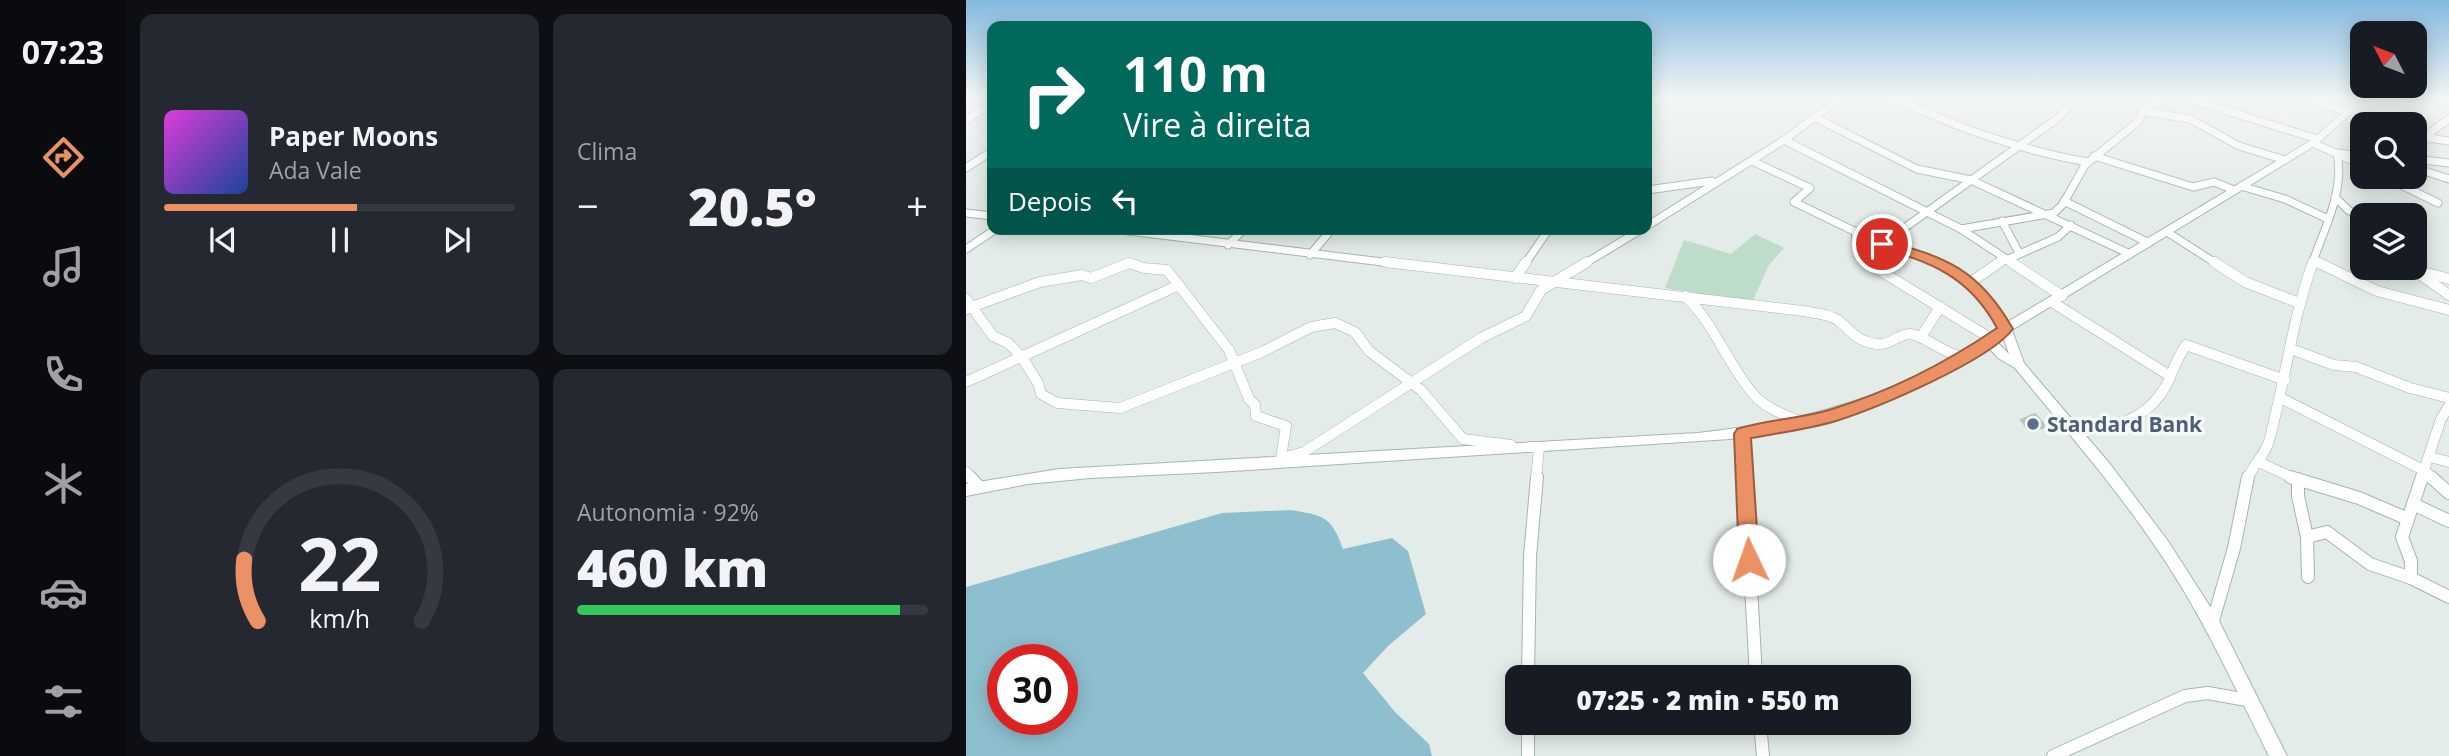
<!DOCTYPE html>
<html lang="pt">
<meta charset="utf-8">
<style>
body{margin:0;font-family:"Open Sans",sans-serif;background:#242831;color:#f1f3f6;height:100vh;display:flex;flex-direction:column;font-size:26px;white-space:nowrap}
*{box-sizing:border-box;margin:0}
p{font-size:23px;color:#9ea1a6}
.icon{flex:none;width:38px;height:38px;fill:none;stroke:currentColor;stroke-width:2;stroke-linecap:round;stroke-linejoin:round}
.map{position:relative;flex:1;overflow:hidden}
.drawer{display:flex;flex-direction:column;gap:14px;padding:14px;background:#0d0f14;width:840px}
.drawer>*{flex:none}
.top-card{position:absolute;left:21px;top:21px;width:665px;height:214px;border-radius:14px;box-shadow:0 4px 18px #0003;background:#00695c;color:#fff;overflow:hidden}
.needle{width:46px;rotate:312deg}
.fabs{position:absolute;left:1384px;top:21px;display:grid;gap:14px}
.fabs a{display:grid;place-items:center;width:77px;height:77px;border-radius:14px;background:#171b24;box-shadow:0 4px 18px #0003;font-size:35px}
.speed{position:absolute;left:21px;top:644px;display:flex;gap:14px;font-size:35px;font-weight:700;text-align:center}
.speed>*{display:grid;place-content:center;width:91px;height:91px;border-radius:50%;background:#171b24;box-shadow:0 4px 18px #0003;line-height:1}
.speed .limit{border:10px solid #d22;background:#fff;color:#111}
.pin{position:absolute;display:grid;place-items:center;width:60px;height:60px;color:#fff;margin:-30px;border:4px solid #fff;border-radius:50%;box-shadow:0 2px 7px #0007}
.me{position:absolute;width:77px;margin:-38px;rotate:357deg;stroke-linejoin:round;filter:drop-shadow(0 0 5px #0008)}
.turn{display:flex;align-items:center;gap:24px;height:147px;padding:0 21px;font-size:32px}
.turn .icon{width:91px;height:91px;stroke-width:2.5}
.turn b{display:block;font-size:49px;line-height:60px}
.then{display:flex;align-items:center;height:66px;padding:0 21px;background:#0003;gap:14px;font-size:26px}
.big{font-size:52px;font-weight:800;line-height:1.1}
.drawer .tile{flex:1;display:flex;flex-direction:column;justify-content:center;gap:10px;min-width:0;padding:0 24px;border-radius:14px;background:#242831}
.drawer .dial{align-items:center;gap:0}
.dial svg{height:182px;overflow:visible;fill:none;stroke:#363941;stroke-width:7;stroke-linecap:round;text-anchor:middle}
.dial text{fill:#f1f3f6;stroke:none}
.song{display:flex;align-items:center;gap:21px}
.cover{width:84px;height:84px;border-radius:10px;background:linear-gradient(135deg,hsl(300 70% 55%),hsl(220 70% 35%))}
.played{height:7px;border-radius:4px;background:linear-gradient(90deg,#eb9163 55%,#363941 55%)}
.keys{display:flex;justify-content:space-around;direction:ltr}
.heat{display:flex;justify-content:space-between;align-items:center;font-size:38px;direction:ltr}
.charge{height:10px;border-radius:5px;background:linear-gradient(90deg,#34c759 92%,#363941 0)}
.drawer .tiles{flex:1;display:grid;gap:14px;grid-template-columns:repeat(2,1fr)}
.trip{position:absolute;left:539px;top:665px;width:406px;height:70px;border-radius:14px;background:#171b24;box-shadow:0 4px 18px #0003;font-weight:800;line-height:70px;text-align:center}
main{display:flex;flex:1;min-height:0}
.dock{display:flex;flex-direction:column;width:126px;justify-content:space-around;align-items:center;background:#090b0e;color:#9ea1a6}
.dock .icon{width:49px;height:49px}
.dock .selected{color:#eb9163}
.dock b{font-size:32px;color:#f1f3f6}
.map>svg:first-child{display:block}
.green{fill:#bddcc9}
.water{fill:#8ebfcf;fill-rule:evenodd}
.building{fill:#b9c7c3;stroke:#b6c6c1;stroke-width:2}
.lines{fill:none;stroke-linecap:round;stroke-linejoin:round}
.street-far2-casing{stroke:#a6b4b1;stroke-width:9}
.street-far1-casing{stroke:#a6b4b1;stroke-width:11}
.street-casing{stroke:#a6b4b1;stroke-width:14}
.secondary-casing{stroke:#a2b8b2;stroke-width:2}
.street-far2{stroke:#fff;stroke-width:7}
.street-far1{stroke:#fff;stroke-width:10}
.street{stroke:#fff;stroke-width:12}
.secondary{fill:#fff;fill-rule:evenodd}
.route{fill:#eb9163;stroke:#995e40;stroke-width:2}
.service-dot{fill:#5c6f8a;stroke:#f4f9f7;stroke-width:2.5}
.labels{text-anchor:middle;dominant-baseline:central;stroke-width:7;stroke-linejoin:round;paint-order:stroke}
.service-label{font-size:21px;font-weight:bold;fill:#4e5e75;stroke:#f4f9f7;text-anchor:start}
</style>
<main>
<nav class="dock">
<b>07:23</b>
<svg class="icon selected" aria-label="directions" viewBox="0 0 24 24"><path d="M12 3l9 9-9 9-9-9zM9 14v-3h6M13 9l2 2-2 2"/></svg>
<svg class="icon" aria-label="music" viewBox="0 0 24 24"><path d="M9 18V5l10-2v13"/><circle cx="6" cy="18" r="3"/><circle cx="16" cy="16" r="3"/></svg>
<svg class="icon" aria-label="phone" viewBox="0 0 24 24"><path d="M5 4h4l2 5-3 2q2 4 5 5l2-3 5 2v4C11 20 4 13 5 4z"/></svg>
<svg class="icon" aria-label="climate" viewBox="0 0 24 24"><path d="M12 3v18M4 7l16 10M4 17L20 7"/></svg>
<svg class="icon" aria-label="car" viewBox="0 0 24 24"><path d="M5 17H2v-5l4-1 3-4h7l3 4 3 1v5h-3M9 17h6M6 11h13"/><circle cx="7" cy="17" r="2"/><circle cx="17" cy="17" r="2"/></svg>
<svg class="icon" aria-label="filters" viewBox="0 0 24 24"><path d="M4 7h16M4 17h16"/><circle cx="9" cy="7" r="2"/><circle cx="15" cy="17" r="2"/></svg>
</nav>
<section class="drawer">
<div class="tiles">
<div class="tile">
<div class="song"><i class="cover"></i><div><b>Paper Moons</b><p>Ada Vale</p></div></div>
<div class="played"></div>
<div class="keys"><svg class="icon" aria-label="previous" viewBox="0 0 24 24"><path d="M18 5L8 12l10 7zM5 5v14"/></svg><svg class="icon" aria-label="pause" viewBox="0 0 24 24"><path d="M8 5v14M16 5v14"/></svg><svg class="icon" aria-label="next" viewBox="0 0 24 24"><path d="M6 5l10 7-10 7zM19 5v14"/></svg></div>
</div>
<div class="tile"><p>Clima</p>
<div class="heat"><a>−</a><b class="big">20.5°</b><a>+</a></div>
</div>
<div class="tile dial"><svg viewBox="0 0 100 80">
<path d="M14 69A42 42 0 1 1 86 69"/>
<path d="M14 69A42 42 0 0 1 8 42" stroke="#eb9163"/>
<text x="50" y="56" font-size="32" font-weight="700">22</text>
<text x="50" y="72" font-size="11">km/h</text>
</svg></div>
<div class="tile"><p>Autonomia · 92%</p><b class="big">460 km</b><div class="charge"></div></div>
</div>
</section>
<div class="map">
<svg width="1483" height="756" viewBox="0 0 1483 756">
<rect width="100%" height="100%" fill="#e3ece9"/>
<polygon class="green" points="789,234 818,248 803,265 786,302 699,288 718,240 765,254"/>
<path class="water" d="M325,510C357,516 365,515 377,549L426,538L442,551L460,614L422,646L397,673L429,712L463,744L466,756H0V587L256,513ZM37,660H96V719H37Z"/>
<polygon class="building" points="1069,414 1080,427 1068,430 1065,427 1061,428 1055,420"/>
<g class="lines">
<g class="street-far2-casing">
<g id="street-far2">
<path d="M920,98C949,105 973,119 1001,129C1040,143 1081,155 1122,162"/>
<polyline points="1220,98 1351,139"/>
<polyline points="1335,98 1382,112"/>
<polyline points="1465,98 1483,103"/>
<polyline points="1176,111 1224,119 1273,146 1319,160"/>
<polyline points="848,117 951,169 1005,180 1164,254"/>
<polyline points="0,120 26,104"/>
<polyline points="1463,138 1483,141"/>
<polyline points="818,140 995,229 1048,264"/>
<polyline points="1347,143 1396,165"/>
<polyline points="1449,153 1466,131 1483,119"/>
<polyline points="1128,156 1227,187 1248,182 1268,190"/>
<polyline points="1449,159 1483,163"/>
<polyline points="786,161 844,188 828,202 923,248 961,257 973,264"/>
<polyline points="0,168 26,151"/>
<polyline points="1449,168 1483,179"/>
<polyline points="1419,177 1472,203"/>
<polyline points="1275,186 1319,199 1362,219"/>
<polyline points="681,190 746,181"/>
<polyline points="1369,197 1382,210 1396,218"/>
<polyline points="1098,201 1183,243"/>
<polyline points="0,213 26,216"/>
<polyline points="1036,221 1053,253"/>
<polyline points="681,226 818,140 875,98"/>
<polyline points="146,229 433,264"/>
<polyline points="995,229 1088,213 1097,204 1119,165 1168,125 1174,119 1177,109 1196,98"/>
<polyline points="889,231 891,247 901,264"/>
<polyline points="1201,232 1251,264"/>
<polyline points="916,244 1092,118 1105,103 1114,98"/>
<polyline points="262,245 278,229"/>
<polyline points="0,249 30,229"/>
<polyline points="344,255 366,229"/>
<polyline points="1349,261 1355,264"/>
<polyline points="161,264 166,264"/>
<polyline points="559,264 583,229"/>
<polyline points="618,264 676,229"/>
<polyline points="1031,264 1092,237 1105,225"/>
<path d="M1346,264C1358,229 1379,191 1371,153L1396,156"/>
</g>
</g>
<g class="street-far1-casing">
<g id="street-far1">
<path d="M419,262L837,311C848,313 864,314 873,321C882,328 887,337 899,341C924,351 928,334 944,334C957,335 979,354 998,358"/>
<polyline points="900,262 1024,338"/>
<path d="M970,262C1007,283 1019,292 1040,329"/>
<polyline points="1045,262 1096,296"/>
<polyline points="1248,262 1279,282 1333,303"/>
<polyline points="1351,262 1411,291 1483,310"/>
<polyline points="1445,268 1483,295"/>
<polyline points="1461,273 1483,279"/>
<polyline points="549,278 560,262"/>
<polyline points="1005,282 1034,262"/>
<path d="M719,296C749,324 761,364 788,395C799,408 819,415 835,422"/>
<polyline points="0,299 27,336 42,343 55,356 72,383 75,394 91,403 154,408 296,352 345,327 369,323 389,332 403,351 455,390 497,439 545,445"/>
<polyline points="1086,302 1204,376"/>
<polyline points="0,309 74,282 116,275 125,278 163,263 178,268 201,270 263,350 283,399 289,405 290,416 320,426 315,458"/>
<polyline points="955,337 974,307"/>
<polyline points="1325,349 1368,365 1390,367 1444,388 1483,398"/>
<polyline points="0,382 213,285"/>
<polyline points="1315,398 1459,471 1467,479"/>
<path d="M1111,433C1153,424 1182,422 1203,380C1208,368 1212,356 1220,345L1319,380"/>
<polyline points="777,434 779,479"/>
<polyline points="564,447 573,448 570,479"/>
<polyline points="1464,457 1483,462"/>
<polyline points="316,458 338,452 515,338 560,316 575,290 621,262"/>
<polyline points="1293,462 1329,479"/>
<polyline points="0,472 6,479"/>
<path d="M1282,479C1286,465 1299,456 1303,441C1319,382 1326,320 1347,262"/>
<polyline points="1455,479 1475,419 1483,406"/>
</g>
</g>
<g class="street-casing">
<g id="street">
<polyline points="4,477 13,487"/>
<polyline points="779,477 790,677"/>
<polyline points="1324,477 1393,498 1442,519"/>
<polyline points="1465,477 1483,493"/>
<polyline points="1332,479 1332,496 1341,537 1342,577"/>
<polyline points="1447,504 1483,521"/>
<polyline points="1341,537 1361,532 1404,564 1445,578 1483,597"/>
<polyline points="1445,578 1445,561 1436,537 1456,477"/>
<polyline points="1246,624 1268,548 1282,477"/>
<polyline points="562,677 564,556 571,477"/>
<polyline points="562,723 562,756"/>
<polyline points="794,723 797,756"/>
<polyline points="1087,756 1219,696 1242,693 1286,701"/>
</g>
</g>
<g class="secondary-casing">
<path id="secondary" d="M1386,98H1394L1385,114L1350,145L1046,330L1058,363L1144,464L1202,541L1252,619L1321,756H1303C1268,686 1236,614 1191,549C1148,485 1097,427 1049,368L1032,358L1022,347C1007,358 991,366 975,374C909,410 838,428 764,439L250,472L124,478L62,484L0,496V484L93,469L732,433C814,424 892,407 965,369C984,359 1004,350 1020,335L1344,141L1379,111ZM1037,336L1043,354L1029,340Z"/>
</g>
<use href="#street-far2" class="street-far2"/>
<use href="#street-far1" class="street-far1"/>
<use href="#street" class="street"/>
<use href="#secondary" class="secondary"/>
</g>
<linearGradient id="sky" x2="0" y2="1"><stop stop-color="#84b8de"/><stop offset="0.48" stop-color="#f2f6f5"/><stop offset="1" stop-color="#f2f6f5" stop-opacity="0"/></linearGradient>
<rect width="1483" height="203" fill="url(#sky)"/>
<path class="route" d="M916,240C980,257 1013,269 1047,329C1023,361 911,408 870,421C843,429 813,433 785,438L793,560L790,566L783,568L776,566L773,560L768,434L771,429C802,419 835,419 866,409C925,391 981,362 1031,328C1003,276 965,262 911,247V241Z"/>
<circle class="service-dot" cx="1067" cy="424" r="7"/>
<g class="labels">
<g class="service-label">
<text x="1081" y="424">Standard Bank</text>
</g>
</g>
</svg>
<div class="fabs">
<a><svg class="needle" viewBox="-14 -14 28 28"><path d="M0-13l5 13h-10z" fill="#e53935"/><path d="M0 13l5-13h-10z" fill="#9ea1a6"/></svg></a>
<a><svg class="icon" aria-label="search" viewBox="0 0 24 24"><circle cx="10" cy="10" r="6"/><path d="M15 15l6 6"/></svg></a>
<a><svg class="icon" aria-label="layers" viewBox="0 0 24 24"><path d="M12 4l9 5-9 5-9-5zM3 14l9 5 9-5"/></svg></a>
</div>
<div class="speed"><div class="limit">30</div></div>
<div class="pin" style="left:916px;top:244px;background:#d93025"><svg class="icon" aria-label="arrive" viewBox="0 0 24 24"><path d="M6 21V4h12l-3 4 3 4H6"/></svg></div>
<svg class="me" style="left:783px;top:560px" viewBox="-20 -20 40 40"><circle r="19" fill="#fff"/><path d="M0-13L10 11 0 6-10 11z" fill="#eb9163"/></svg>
<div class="trip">07:25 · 2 min · 550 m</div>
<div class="top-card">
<div class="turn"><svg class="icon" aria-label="right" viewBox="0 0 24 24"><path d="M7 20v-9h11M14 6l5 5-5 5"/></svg><div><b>110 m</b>Vire à direita</div></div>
<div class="then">Depois<svg class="icon" aria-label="left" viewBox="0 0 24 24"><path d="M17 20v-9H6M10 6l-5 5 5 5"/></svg></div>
</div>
</div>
</main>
